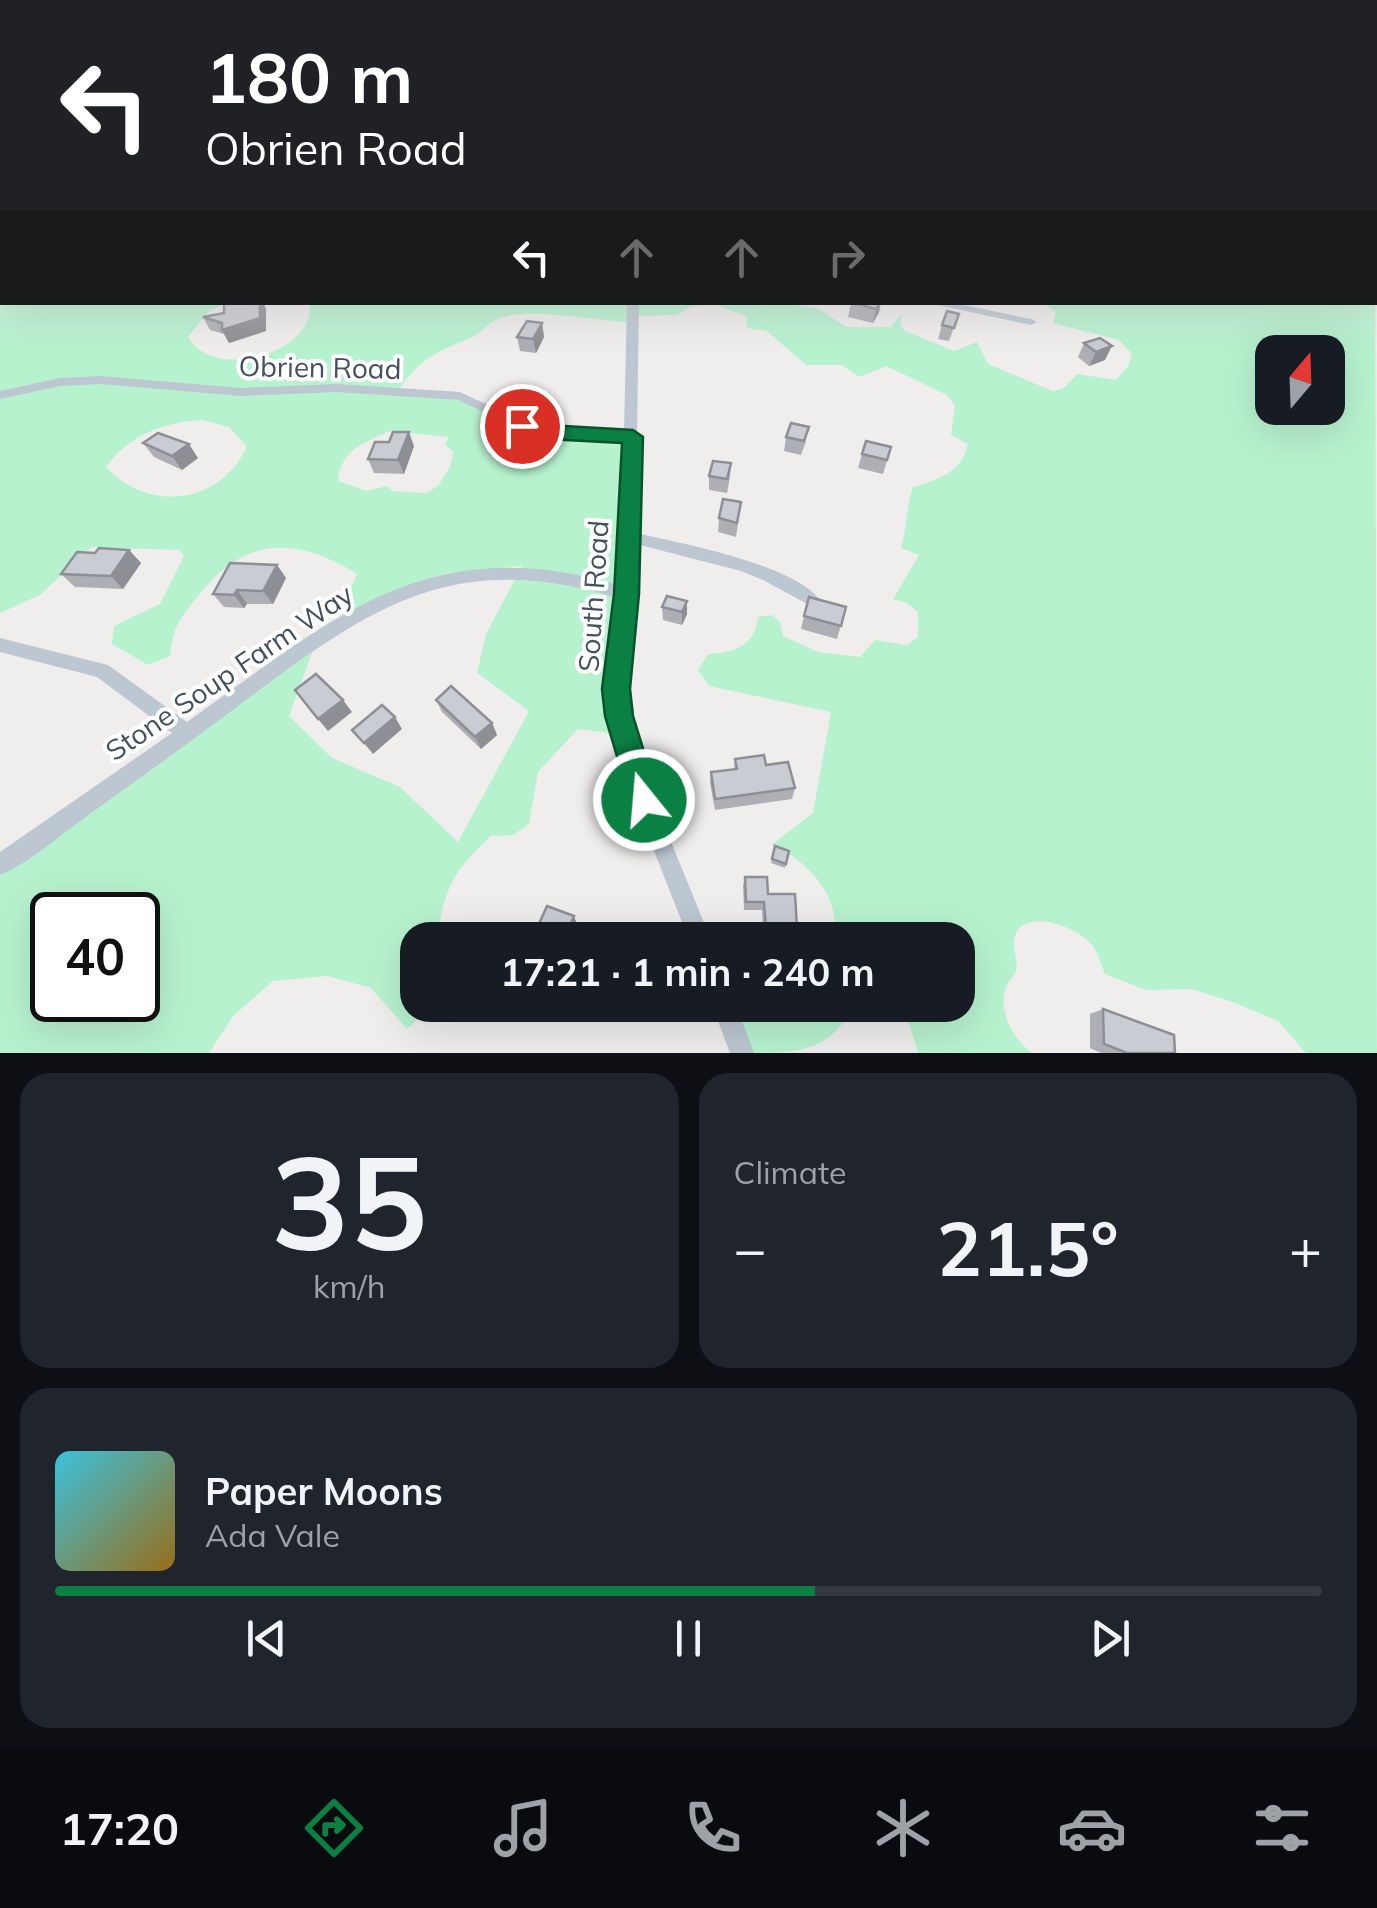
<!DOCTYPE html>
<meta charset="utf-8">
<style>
body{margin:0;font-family:Mulish,sans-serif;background:#20242c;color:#f1f3f6;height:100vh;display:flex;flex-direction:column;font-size:38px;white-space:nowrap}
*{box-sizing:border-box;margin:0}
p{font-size:32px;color:#9ea1a6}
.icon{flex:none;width:55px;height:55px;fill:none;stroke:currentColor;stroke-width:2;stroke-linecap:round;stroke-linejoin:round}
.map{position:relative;height:1053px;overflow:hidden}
.side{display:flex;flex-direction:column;gap:20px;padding:20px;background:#0d0f14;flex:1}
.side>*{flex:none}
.guide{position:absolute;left:0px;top:0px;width:1378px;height:305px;box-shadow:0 10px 40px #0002;background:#202124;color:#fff;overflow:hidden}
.needle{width:65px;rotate:19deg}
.controls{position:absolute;left:1255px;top:335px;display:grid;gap:20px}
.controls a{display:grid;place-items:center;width:90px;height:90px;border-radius:20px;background:#171b24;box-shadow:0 10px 40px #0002;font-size:50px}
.speed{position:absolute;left:30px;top:892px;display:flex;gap:20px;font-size:50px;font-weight:700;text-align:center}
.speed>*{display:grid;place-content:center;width:130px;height:130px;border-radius:50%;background:#171b24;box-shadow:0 10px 40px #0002;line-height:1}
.speed .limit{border:5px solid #111;border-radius:15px;background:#fff;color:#111}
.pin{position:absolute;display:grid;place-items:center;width:85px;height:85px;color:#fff;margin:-42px;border:5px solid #fff;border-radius:50%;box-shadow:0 2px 10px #0007}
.me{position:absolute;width:110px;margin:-55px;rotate:343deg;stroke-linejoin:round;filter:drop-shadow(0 0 8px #0008)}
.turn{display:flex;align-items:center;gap:35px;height:210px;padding:0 40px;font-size:45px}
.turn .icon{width:130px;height:130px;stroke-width:2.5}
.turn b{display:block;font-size:70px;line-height:85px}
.lanes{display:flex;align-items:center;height:95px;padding:0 40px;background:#0003;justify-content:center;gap:50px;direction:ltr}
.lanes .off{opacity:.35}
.big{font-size:75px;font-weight:700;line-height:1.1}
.side .card{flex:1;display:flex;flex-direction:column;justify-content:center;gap:15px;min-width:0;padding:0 35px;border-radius:30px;background:#20242c}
.side .dial{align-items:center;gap:0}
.dial b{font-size:130px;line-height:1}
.song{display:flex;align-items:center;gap:30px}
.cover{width:120px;height:120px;border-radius:15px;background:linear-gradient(135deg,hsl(190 70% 55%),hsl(40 70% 35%))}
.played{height:10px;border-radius:5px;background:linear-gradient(90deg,#0b8043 60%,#363941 60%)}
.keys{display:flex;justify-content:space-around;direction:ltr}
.heat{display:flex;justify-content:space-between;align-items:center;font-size:55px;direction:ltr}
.side .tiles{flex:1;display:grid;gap:20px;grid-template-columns:1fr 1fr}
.card:last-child{grid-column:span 2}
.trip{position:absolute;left:400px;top:922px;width:575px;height:100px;border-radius:30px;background:#171b24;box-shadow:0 10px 40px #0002;font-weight:700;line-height:100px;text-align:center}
.menu{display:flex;height:160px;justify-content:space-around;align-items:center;background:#090b0e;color:#9ea1a6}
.menu .icon{width:70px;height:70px}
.menu .active{color:#0b8043}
.menu b{font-size:45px;color:#f1f3f6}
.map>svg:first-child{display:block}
.green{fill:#b7f2cf;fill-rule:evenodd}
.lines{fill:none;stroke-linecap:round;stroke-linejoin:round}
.minor{fill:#bcc7d1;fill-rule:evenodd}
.wall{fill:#adafb5}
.shaded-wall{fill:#8d8f94}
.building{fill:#c9ccd3;stroke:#8d8f94;stroke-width:2.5}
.route{fill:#0b8043;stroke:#07532c;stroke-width:2.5}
.labels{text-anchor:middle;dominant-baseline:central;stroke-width:8;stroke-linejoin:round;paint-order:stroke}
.street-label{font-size:28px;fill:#44505c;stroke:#fff}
</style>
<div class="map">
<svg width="1377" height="1053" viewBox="0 0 1377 1053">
<rect width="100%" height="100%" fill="#f0eded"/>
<g class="green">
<path d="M1375,198L1377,1053H1306L1278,1021L1233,1002L1191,989L1146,990L1105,974C1101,965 1098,952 1092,945C1079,928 1029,908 1016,933C1010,945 1019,959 1016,971C1014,977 1009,980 1007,985C996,1009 1013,1039 1032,1053H918L910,1026L897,1005H958V940H833C844,899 807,859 771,845L813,813L831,712L709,686L698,670L708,654C734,653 755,646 758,617L772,615L780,622L783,636L818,652L860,657L875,640L907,645L918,637V612L907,603L893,599L919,555L901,548C907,527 906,508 913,487C938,480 962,472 968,444L951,435L955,406L947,395L886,366L860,377L841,365H806L767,331L747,328V317L718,305L691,306L677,315L635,316L634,323C595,321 538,308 502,317C489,321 481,334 470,338C434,353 420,359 397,392L469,402L519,429L541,434L632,435L622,635L626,735L578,729L538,772L529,824L513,835L491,836C453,871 444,888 437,940H418V1005H434L407,1029L371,988L328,976L273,981L233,1016L209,1053H0V860L305,649L312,653L289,716L332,758L400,787L458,842L529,711L477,673L486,634L522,566C449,572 406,586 340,616L357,574C296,536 245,536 199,595C180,618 173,626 170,656L148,665L112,644L114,626L160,604L184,556L179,550L91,547L40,595L0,613V255L2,302L226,303L208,312L188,337C214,383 318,352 309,303L780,302L819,309L846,327H891L902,313L900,325L905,331L954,351L977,342L988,364L1053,391L1064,388L1077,374L1116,380L1128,366L1132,354L1119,340L1053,323L1056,312L1043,303L1375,302ZM1272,352H1328V408H1272ZM203,420L229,427L247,446C221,505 148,513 106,467C129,435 164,422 203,420ZM390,431L449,437L445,444L453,452L450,467L438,486L426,493L393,491L387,486L367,491L338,481C341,449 364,443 390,431ZM52,915H138V1000H52Z"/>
<path d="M742,1005H854C830,1053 796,1053 745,1053L731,1011Z"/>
</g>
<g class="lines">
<g class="minor">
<path d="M627,302H639L637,434L640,437L637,440L636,533C680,543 792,564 819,599L817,604L811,606L763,580L741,571L636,544L635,594L625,689L628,716L654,800L711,940H689L634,800L610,716L607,689L618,598C452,548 371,607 242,703C193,740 144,775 94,811C68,829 28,864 0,875V852L172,733L97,677L0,652V638L108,665L187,722C334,618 427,529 619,585L623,441L547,436L522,430L458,400L336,392L241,396L100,384L60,386L0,399V391L60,378L100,376L241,388L336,384L460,392L526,423L547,428L624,432Z"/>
<polygon points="924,302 949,302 1031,319 1037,322 1031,325"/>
<polygon points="712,1005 736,1005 754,1053 730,1053"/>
</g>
</g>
<g class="wall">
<polygon points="228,302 263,302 266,309 266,331 229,343 224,334 210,330 203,317 224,313"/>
<polygon points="851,302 881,302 879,312 873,323 848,317"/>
<polygon points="959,314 949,341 938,339 942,325"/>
<polygon points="542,323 544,337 536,353 520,351 517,337"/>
<polygon points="1100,338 1105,360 1089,366 1078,357 1084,343"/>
<polygon points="786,437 806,441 801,455 784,451"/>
<polygon points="389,442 414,446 404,474 374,473 368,459"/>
<polygon points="143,443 198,458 182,470 154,457"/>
<polygon points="891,447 883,474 858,468 862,454"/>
<polygon points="731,463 730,477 727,493 709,490 709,476"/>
<polygon points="741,502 736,537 718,532 719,518"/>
<polygon points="129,550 141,563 123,589 75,587 61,574 95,553"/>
<polygon points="277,565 286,578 273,604 247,604 244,608 224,607 213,594"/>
<polygon points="662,607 687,614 682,625 663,620"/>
<polygon points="846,607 837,639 801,629 804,616"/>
<polygon points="436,700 492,723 497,735 481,749 442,712"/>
<polygon points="735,759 766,765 795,788 792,799 715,810 710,783 711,772 734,769"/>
<polygon points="775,846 789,851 785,868 771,863"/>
<polygon points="745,877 768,894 797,928 794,935 763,935 762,910 744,910 743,885"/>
<polygon points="1103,1009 1175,1053 1101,1053 1090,1048 1090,1014"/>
</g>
<g class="shaded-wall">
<polygon points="260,302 263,302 266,309 266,331 229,343 222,330"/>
<polygon points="880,302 881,302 879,312 873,323 876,309"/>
<polygon points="542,323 544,337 536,353 533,339"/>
<polygon points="1112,346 1105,360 1089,366 1096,352"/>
<polygon points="409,432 414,446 404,474 398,460"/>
<polygon points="189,444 198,458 182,470 172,456"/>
<polygon points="129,550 141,563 123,589 111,576"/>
<polygon points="277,565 286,578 273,604 263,591"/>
<polygon points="237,590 247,604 244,608 234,595"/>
<polygon points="687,601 687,614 682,625 682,612"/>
<polygon points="343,700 352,712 328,731 318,719"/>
<polygon points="395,717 402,729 373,754 364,743"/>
<polygon points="492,723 497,735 481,749 475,737"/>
<polygon points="574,916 577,924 571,940 564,940"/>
</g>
<g class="building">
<polygon points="260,302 260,318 222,330 222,323 203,317 224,313 224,303"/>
<polygon points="851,302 880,302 876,309"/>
<polygon points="947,311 959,314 954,328 942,325"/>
<polygon points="527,321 542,323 533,339 517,337"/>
<polygon points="1100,338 1112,346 1096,352 1084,343"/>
<polygon points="791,423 809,427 804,441 786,437"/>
<polygon points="393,432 409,432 398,460 368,459 375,442 389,442"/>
<polygon points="158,433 189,444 172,456 143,443"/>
<polygon points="866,441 891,447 887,460 862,454"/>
<polygon points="713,461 731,463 727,479 709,476"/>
<polygon points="723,499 741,502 737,523 719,518"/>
<polygon points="99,548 129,550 111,576 61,574 77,552 95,553"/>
<polygon points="230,563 277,565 263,591 237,590 234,595 213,594"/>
<polygon points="667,596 687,601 682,612 662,607"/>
<polygon points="809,597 846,607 841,626 804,616"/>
<polygon points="316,674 343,700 318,719 295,690"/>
<polygon points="451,686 492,723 475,737 436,700"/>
<polygon points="382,705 395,717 364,743 352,730"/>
<polygon points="764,755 766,765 788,762 795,788 715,799 711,772 737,769 735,759"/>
<polygon points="775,846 789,851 786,864 772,859"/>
<polygon points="745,877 767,877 768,894 795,894 797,928 766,927 764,902 746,902"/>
<polygon points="547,906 574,916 564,940 541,940 533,937"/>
<polygon points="1103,1009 1174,1035 1175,1053 1127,1053 1104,1044"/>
</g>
<linearGradient id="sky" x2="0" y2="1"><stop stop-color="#7fc2ec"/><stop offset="0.57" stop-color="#f8f7f7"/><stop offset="1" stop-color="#f8f7f7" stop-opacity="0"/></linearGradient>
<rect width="1377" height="345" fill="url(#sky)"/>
<polygon class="route" points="522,419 547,425 633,430 643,437 639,594 630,689 633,716 659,800 655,811 644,815 634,811 630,800 605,716 602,689 614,594 622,443 547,439 515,430 512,426"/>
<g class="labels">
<g class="street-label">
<text transform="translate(320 367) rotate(1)">Obrien Road</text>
<text transform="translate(593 596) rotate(-86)">South Road</text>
<text transform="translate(229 672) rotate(-34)">Stone Soup Farm Way</text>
</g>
</g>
</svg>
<div class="controls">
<a><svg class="needle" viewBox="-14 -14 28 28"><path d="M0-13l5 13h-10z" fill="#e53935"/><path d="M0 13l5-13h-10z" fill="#9ea1a6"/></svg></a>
</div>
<div class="speed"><div class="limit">40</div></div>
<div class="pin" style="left:522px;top:426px;background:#d93025"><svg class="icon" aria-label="arrive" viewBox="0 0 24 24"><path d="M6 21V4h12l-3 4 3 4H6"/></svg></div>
<svg class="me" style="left:644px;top:800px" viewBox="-20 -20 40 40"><circle r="17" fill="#0b8043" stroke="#fff" stroke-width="3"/><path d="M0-11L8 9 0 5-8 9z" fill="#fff"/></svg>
<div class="trip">17:21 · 1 min · 240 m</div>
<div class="guide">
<div class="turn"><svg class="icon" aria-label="left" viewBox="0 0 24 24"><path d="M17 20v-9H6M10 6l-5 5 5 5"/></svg><div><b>180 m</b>Obrien Road</div></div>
<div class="lanes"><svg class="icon" aria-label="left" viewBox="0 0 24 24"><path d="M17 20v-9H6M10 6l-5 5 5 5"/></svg><svg class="icon off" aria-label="ahead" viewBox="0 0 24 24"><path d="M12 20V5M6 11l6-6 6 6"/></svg><svg class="icon off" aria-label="ahead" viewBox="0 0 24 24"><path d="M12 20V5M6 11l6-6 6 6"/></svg><svg class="icon off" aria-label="right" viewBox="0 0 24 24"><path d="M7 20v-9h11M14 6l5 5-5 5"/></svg></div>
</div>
</div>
<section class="side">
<div class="tiles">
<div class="card dial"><b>35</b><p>km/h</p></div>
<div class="card"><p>Climate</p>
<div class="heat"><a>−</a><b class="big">21.5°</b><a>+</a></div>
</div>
<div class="card">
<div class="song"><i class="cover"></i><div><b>Paper Moons</b><p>Ada Vale</p></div></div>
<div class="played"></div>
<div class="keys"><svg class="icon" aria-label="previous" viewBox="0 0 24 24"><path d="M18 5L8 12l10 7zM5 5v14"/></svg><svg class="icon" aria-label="pause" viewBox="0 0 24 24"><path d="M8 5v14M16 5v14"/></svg><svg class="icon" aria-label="next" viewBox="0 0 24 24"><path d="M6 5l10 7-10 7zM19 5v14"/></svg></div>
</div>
</div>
</section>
<nav class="menu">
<b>17:20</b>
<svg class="icon active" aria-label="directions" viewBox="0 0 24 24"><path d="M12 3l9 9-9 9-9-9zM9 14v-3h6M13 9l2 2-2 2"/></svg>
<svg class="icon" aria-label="music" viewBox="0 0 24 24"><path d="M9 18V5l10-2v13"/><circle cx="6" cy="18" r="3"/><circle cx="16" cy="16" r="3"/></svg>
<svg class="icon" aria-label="phone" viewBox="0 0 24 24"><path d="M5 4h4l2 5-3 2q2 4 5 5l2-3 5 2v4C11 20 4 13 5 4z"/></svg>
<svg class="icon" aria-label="climate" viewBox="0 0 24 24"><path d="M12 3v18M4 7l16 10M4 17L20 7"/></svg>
<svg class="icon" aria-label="car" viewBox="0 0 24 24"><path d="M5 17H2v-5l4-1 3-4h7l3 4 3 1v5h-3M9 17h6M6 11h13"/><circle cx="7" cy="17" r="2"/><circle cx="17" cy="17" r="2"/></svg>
<svg class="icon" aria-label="filters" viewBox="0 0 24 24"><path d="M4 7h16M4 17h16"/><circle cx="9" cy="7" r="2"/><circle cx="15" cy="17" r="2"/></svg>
</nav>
